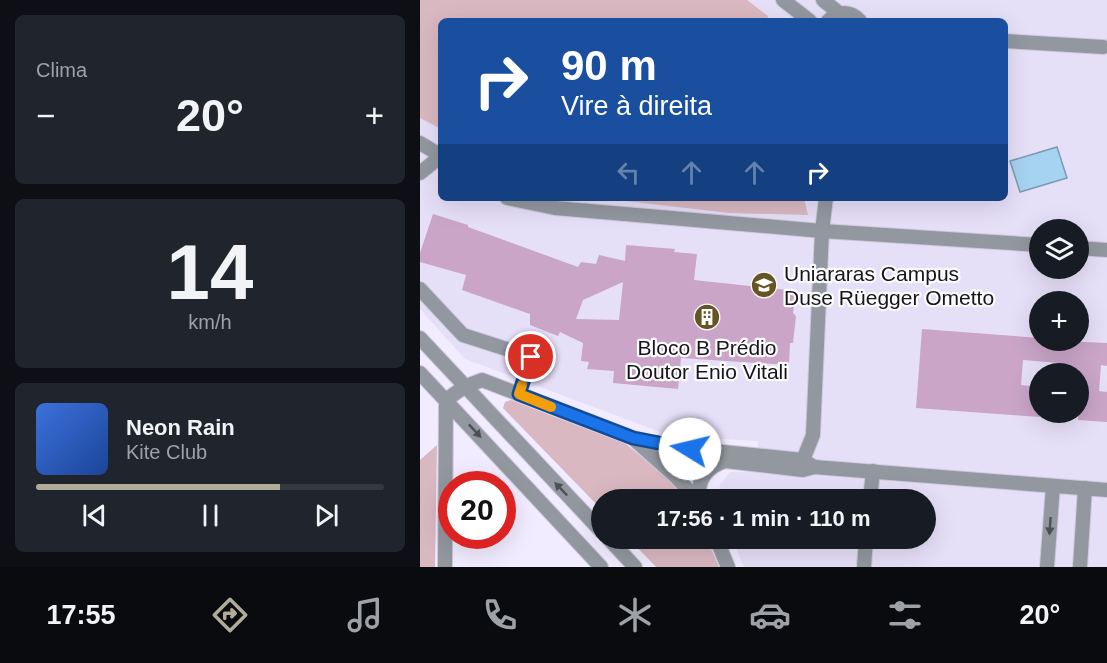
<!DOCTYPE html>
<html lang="pt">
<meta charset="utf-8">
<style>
body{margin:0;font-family:Helvetica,sans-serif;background:#20242c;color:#f1f3f6;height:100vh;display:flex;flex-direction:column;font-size:22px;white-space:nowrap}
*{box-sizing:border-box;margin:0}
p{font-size:20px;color:#9ea1a6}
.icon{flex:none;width:33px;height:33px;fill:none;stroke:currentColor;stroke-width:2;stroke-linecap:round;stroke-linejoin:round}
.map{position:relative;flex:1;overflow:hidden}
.panel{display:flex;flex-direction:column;gap:15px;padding:15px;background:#0d0f14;width:420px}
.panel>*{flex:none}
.top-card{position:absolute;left:18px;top:18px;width:570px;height:183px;border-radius:9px;box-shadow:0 6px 24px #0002;background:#1a4fa0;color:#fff;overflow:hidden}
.fabs{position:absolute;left:609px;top:219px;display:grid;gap:12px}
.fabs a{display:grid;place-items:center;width:60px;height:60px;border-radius:50%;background:#171b24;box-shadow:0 6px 24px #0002;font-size:30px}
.speed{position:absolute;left:18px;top:471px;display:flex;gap:12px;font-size:30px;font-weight:700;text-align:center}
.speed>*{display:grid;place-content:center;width:78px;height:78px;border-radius:50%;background:#171b24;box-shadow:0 6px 24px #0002;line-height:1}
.speed .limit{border:9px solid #d22;background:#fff;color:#111}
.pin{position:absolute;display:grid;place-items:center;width:51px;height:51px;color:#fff;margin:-26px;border:3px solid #fff;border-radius:50%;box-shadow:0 2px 6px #0007}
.me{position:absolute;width:66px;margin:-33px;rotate:279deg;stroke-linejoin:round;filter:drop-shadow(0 0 4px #0008)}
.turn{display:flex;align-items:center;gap:21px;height:126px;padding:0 24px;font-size:27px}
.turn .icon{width:78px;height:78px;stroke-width:2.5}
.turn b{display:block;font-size:42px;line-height:51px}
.lanes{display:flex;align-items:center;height:57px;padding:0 24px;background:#0003;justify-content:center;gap:30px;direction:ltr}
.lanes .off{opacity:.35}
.big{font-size:45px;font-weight:700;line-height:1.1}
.panel .card{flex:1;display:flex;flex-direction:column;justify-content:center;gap:9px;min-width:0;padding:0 21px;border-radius:9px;background:#20242c}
.panel .dial{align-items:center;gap:0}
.dial b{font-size:78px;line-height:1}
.song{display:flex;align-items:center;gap:18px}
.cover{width:72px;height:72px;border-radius:9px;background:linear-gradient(135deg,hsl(220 70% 55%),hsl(220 70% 35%))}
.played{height:6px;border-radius:3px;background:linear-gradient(90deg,#b2ab97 70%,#363941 70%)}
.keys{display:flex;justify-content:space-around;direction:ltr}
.heat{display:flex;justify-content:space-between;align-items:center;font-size:33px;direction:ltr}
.trip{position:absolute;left:171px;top:489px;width:345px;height:60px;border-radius:30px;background:#171b24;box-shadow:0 6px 24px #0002;font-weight:700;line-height:60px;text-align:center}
.tabs{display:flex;height:96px;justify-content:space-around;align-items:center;background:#090b0e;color:#9ea1a6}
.tabs .icon{width:42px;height:42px}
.tabs .active{color:#b2ab97}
.tabs b{font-size:27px;color:#f1f3f6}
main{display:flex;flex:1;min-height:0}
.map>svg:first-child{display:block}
.built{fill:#e6dff8;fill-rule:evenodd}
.green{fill:#dab8c2}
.water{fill:#a6d3f1;stroke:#7b9ab1;stroke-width:1.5}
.building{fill:#caa5c8;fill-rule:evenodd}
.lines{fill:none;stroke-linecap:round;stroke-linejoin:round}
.minor-casing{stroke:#cec9db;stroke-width:16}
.minor{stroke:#9397a0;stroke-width:14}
.oneway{fill:#4e4f57}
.route-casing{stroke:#114b97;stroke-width:15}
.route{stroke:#1a73e8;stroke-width:10}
.slow{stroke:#f59e0b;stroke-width:10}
.labels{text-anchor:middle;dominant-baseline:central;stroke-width:4.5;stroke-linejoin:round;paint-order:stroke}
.poi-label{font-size:21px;fill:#16141c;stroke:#fcfcfc;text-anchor:start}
</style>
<main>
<section class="panel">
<div class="card"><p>Clima</p>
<div class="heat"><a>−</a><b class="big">20°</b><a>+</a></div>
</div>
<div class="card dial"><b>14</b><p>km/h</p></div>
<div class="card">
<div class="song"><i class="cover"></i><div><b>Neon Rain</b><p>Kite Club</p></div></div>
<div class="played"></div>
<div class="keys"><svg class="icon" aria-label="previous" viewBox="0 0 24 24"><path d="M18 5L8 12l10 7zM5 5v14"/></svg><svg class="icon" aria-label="pause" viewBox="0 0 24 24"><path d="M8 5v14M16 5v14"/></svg><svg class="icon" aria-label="next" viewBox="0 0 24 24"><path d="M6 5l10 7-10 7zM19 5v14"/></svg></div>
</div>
</section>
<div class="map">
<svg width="687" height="567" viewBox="0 0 687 567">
<rect width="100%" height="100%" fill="#f1ecff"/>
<path class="built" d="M0,0H687V567H324L312,539L506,538V500L298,499L300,485L310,472H337L338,441L251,436L45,359L0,309ZM21,21H585V198H21ZM620,230H658V268H620ZM620,302H658V340H620ZM620,374H658V412H620Z"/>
<g class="green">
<polygon points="0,0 327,0 348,16 347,21 21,21 21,129 0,118"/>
<polygon points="180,198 384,198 388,215 309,213"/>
<polygon points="91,400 206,444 250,480 266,499 182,500 181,509 83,408 85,402"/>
<polygon points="17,445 15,567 0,567 0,460"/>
<polygon points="209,539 287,539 299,567 236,567"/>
</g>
<polygon class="water" points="637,147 647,178 600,192 590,161"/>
<g class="building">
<path d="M13,214L48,225V227L158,267L161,262L176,264L179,255L205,261L206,245L255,249L254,252L277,254L274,280L376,291L373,313L376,316L373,343H370L369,365L261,358L258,389L193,383L194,371L167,369L169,362L161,361L163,343L140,332L138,336L110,325V314L42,290L46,275L0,262V253ZM203,282L199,320L156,319L163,300Z"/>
<polygon points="502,329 620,338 620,340 687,343 687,366 681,365 679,391 687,392 687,422 658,420 658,374 639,374 639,363 603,360 601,385 620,387 620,417 496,408"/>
</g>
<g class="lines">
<g class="minor-casing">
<g id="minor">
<polyline points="363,0 390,21"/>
<polyline points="403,0 419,13"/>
<path d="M408,21C417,11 430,10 440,21"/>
<polyline points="585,41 683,47"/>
<polyline points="0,143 20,155"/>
<polyline points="0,173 21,156"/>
<polyline points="87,198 135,208 402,231 620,245"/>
<polyline points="658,248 687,250"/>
<polyline points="0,289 43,335 124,361"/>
<polyline points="0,338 182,532"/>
<polyline points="0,373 181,567"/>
<polyline points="99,394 111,357"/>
<polyline points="216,441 253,474 278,500"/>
<polyline points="383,468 383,460 393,435 402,231 406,198"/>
<path d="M280,500C276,480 287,467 305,461L383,470L394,467L687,490"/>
<polyline points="450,500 453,471"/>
<polyline points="188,538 215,567"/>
<polyline points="296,538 308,567"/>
<polyline points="25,567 26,400 44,387 62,380 213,438 253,447 383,460 394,467"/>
<polyline points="444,567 446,538"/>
<polyline points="627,567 633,486"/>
<polyline points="660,567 665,488"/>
</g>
</g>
<use href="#minor" class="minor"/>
</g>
<defs><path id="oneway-solid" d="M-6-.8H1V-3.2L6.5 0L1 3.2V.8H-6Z" transform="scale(1.5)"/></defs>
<g class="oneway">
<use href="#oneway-solid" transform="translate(55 431) rotate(47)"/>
<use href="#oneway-solid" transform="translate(141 489) rotate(-134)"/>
<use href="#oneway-solid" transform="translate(630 526) rotate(94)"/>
</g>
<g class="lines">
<g class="route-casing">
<polyline id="route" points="111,357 99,394 213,438 270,449"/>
</g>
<use href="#route" class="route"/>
<polyline class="slow" points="102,385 99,394 131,407"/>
</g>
<defs>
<g id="university-disc" transform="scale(1.35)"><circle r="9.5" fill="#665422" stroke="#fcfcfc"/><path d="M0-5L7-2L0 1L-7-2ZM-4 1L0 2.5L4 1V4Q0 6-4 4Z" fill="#fff"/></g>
<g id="building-disc" transform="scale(1.35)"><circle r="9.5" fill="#665422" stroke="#fcfcfc"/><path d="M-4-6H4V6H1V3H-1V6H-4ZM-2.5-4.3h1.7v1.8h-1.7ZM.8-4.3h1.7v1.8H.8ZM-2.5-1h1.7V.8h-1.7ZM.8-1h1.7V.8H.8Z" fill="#fff"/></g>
</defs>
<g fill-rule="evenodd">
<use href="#university-disc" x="344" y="285"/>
<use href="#building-disc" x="287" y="317"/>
</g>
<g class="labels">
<g class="poi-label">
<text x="364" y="273">Uniararas Campus<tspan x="364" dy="24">Duse Rüegger Ometto</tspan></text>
<text x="287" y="347" text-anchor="middle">Bloco B Prédio<tspan x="287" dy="24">Doutor Enio Vitali</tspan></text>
</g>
</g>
</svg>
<div class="fabs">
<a><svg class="icon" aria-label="layers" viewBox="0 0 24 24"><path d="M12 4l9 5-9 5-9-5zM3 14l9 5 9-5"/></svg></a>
<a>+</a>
<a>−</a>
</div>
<div class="speed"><div class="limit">20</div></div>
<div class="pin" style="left:111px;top:357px;background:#d93025"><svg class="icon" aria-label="arrive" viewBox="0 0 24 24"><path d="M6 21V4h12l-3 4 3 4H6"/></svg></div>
<svg class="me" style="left:270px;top:449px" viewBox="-20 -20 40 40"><circle r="19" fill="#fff"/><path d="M0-13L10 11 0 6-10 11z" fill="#1a73e8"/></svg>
<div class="trip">17:56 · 1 min · 110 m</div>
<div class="top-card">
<div class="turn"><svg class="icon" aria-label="right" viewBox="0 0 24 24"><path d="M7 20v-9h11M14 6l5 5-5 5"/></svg><div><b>90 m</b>Vire à direita</div></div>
<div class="lanes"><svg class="icon off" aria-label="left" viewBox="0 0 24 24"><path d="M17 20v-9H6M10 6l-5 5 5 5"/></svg><svg class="icon off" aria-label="ahead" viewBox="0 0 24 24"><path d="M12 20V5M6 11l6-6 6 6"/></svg><svg class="icon off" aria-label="ahead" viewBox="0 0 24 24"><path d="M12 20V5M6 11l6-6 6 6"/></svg><svg class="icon" aria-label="right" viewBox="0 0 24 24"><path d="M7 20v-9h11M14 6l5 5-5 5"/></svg></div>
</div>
</div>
</main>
<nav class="tabs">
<b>17:55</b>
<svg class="icon active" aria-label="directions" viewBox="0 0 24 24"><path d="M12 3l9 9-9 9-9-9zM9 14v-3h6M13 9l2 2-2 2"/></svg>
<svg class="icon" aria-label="music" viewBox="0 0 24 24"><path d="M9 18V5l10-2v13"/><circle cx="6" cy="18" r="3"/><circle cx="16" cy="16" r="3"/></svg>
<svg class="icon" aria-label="phone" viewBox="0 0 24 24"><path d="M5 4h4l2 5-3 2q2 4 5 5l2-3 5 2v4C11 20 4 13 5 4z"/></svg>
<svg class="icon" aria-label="climate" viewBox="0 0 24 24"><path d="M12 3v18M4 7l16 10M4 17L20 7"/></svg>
<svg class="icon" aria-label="car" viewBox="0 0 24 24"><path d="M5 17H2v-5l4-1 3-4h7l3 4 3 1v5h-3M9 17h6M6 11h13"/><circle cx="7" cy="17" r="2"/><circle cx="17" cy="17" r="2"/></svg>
<svg class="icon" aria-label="filters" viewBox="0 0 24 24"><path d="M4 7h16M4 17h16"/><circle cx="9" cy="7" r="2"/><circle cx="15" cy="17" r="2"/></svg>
<b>20°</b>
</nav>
